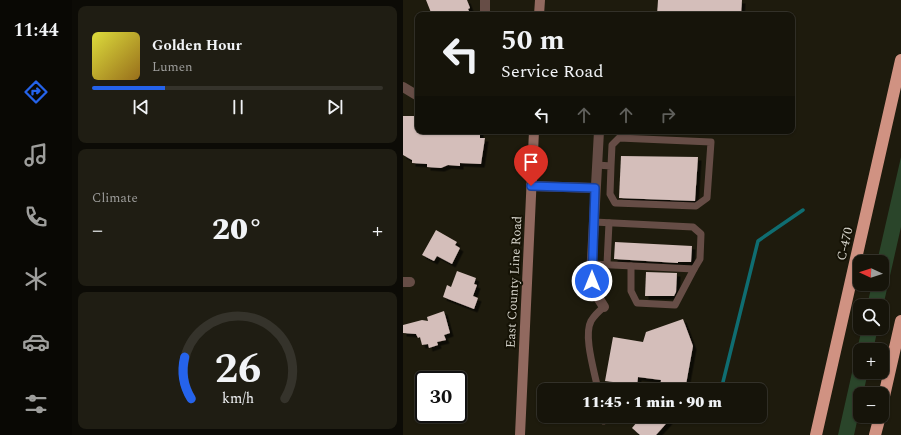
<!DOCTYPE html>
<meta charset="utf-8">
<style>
body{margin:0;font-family:Spectral,serif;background:#1f1d13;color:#f1f3f6;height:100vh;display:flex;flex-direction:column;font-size:15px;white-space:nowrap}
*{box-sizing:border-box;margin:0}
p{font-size:13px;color:#9e9e9c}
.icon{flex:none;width:22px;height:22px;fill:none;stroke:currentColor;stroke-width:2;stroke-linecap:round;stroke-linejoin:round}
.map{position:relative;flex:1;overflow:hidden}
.sheet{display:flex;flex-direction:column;gap:6px;padding:6px;background:#0c0b06;width:331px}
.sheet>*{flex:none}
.guide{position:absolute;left:12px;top:12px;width:380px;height:122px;border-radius:8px;box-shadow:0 1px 3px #0004,0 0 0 1px #35332b;background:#16140a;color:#f1f3f6;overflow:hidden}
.needle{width:26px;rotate:273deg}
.buttons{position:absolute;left:450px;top:255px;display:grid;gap:8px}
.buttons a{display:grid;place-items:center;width:36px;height:36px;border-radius:8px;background:#16140a;box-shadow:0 1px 3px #0004,0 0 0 1px #35332b;font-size:20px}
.speed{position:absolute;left:12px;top:371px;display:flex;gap:8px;font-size:20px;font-weight:700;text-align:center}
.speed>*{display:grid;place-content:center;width:52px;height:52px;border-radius:50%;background:#16140a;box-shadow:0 1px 3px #0004,0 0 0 1px #35332b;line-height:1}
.speed .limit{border:2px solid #111;border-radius:6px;background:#fff;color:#111}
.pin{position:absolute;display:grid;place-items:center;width:34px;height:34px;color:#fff;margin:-41px -17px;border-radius:50% 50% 50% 0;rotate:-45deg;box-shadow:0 0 4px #0007}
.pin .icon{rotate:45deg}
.me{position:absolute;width:44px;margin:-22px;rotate:0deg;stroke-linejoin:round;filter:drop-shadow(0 0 3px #0008)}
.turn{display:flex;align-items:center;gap:14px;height:84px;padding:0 20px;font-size:18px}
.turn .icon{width:52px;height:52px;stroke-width:2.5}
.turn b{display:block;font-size:28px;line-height:34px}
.lanes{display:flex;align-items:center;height:38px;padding:0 20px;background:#0003;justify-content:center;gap:20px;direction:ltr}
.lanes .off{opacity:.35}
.big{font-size:30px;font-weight:800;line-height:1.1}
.sheet .card{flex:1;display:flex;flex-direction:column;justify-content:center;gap:6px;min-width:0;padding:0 14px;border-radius:8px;background:#1f1d13}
.sheet .dial{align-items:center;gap:0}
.dial svg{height:104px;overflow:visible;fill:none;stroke:#35332b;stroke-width:7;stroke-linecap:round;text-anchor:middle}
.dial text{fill:#f1f3f6;stroke:none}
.song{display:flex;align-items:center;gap:12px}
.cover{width:48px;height:48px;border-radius:6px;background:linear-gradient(135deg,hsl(60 70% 55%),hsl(40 70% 35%))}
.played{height:4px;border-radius:2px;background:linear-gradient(90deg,#2563eb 25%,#35332b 25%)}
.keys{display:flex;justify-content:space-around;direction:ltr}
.heat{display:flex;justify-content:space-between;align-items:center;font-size:22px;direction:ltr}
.trip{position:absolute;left:134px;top:383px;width:230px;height:40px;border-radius:8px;background:#16140a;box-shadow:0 1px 3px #0004,0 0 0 1px #35332b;font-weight:800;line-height:40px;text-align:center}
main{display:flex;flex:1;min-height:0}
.tab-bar{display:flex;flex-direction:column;width:72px;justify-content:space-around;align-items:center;background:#090804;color:#9e9e9c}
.tab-bar .icon{width:28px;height:28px}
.tab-bar .current{color:#2563eb}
.tab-bar b{font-size:18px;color:#f1f3f6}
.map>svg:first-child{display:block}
.green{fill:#2a452a}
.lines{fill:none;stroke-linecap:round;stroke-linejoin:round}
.stream{stroke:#0f6d71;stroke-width:3.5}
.building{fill:#d4beba;filter:url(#shadow)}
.lane{stroke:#664d46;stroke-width:7}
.street{stroke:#664d46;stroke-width:10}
.secondary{stroke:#91695f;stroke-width:10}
.highway{stroke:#d09282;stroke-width:12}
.route-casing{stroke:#184099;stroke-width:10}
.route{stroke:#2563eb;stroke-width:7}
.labels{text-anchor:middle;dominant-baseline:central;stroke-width:4;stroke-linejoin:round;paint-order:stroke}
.street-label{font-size:13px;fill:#d5d3ca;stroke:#151205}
</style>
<main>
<nav class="tab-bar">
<b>11:44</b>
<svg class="icon current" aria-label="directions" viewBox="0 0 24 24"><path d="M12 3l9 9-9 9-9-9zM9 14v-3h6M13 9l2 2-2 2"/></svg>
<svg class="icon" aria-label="music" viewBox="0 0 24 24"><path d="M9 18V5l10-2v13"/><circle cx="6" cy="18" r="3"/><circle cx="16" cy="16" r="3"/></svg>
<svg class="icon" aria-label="phone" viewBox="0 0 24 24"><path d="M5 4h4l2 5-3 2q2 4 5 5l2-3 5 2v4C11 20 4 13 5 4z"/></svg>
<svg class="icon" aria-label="climate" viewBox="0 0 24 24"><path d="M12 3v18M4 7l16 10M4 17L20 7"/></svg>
<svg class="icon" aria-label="car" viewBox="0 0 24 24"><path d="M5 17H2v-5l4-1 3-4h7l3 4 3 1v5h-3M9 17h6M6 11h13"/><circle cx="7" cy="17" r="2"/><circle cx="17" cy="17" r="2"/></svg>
<svg class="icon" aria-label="filters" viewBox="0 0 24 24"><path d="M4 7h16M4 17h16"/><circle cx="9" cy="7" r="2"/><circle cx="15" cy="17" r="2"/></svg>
</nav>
<section class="sheet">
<div class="card">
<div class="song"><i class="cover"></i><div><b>Golden Hour</b><p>Lumen</p></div></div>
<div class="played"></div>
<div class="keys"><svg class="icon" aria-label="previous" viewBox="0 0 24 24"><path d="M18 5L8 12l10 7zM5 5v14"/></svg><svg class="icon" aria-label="pause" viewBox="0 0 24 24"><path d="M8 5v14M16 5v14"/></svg><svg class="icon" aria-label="next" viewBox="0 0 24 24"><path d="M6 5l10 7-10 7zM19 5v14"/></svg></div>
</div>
<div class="card"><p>Climate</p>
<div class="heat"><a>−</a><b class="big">20°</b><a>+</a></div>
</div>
<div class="card dial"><svg viewBox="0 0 100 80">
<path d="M14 69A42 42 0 1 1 86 69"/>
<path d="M14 69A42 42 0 0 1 9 37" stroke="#2563eb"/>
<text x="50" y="56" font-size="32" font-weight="700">26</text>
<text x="50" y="72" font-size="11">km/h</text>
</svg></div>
</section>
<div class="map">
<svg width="498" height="435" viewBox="0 0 498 435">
<defs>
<filter id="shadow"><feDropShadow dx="3.5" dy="3.5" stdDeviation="0" flood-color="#0009"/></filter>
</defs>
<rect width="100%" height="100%" fill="#1e1b0d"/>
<g class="green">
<polygon points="498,157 498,227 479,311 479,306 464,306 469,284 479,284 479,262 474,262"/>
<polygon points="459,328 475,328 470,350 457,350 457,372 465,372 460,394 457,394 457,408 451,435 435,435"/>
</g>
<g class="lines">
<polyline class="stream" points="318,390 355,241 400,210"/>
</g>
<g class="building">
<polygon points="23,0 64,0 67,8 65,9 66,11 56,15 29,15"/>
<polygon points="255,0 339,0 338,15 254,15"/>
<polygon points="0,116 15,116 15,131 77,131 77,138 82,138 78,164 57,163 57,166 45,165 38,168 24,167 24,164 9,163 9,160 0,155"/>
<polygon points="218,156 295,157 292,201 216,198"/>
<polygon points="33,230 54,242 52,245 57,248 49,264 34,256 31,261 19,255"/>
<polygon points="212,242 289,246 288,262 275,262 275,263 211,259"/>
<polygon points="54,271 73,278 71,284 74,285 70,296 75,298 71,309 40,297 44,285 48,287"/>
<polygon points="243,272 274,273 273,292 271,296 242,296"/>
<polygon points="41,311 47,333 41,335 43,340 34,342 35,345 26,348 25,344 19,345 17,337 15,338 13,334 0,333 0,325 19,320 25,321 24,317"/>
<polygon points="280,319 290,346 282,390 257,390 258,380 235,377 234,386 225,385 223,390 208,390 210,382 202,381 210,337 240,342 243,332"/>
<polygon points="239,416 270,416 253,435 237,435 229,428"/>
</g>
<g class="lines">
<g class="lane">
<polyline points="194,165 208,166 207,194 212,203 293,206 304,198 308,142 216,138 209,145 208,166"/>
<polyline points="189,264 291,269 297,259 298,234 290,227 191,222"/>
<polyline points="204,264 206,223"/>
<polyline points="228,266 228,291 234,303 272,305 291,269"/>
<path d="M195,390C192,373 180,336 188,321C191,316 196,311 201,307"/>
<polyline points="200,416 201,421"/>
</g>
<g class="street">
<polyline points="82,0 82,15"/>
<polyline points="0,87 15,96"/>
<polyline points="196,131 188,276 191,291 201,307"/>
<polyline points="128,186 192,188"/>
<polyline points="0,282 7,282"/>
</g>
<g class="secondary">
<polyline points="136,15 137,0"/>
<polyline points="117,435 131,131"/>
</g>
<g class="highway">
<polyline points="479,405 498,321"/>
<polyline points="413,435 498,60"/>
<polyline points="472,435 477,416"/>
</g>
</g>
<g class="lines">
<g class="route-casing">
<polyline id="route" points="128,186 192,188 189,281"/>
</g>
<use href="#route" class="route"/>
</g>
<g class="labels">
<g class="street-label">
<text transform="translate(442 244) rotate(-77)">C-470</text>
<text transform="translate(111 282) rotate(-87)">East County Line Road</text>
</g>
</g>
</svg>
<div class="buttons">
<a><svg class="needle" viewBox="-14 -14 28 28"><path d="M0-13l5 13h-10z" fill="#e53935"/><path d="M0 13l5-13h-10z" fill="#9e9e9c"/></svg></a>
<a><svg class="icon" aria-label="search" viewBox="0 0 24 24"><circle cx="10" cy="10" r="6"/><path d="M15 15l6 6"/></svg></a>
<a>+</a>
<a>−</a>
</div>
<div class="speed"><div class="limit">30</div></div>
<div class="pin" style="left:128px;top:186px;background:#d93025"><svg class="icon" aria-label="arrive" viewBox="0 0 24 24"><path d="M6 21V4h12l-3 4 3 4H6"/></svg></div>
<svg class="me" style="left:189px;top:281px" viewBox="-20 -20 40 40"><circle r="17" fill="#2563eb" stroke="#fff" stroke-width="3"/><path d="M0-11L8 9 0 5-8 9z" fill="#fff"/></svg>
<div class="trip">11:45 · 1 min · 90 m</div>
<div class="guide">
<div class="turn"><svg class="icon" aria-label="left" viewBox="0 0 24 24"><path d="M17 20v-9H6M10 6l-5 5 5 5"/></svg><div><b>50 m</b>Service Road</div></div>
<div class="lanes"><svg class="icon" aria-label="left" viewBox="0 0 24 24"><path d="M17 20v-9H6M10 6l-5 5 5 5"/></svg><svg class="icon off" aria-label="ahead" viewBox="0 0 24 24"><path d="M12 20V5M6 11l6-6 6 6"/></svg><svg class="icon off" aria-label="ahead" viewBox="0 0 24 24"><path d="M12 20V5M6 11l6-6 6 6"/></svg><svg class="icon off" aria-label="right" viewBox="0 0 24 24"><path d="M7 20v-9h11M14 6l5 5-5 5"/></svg></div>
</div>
</div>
</main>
